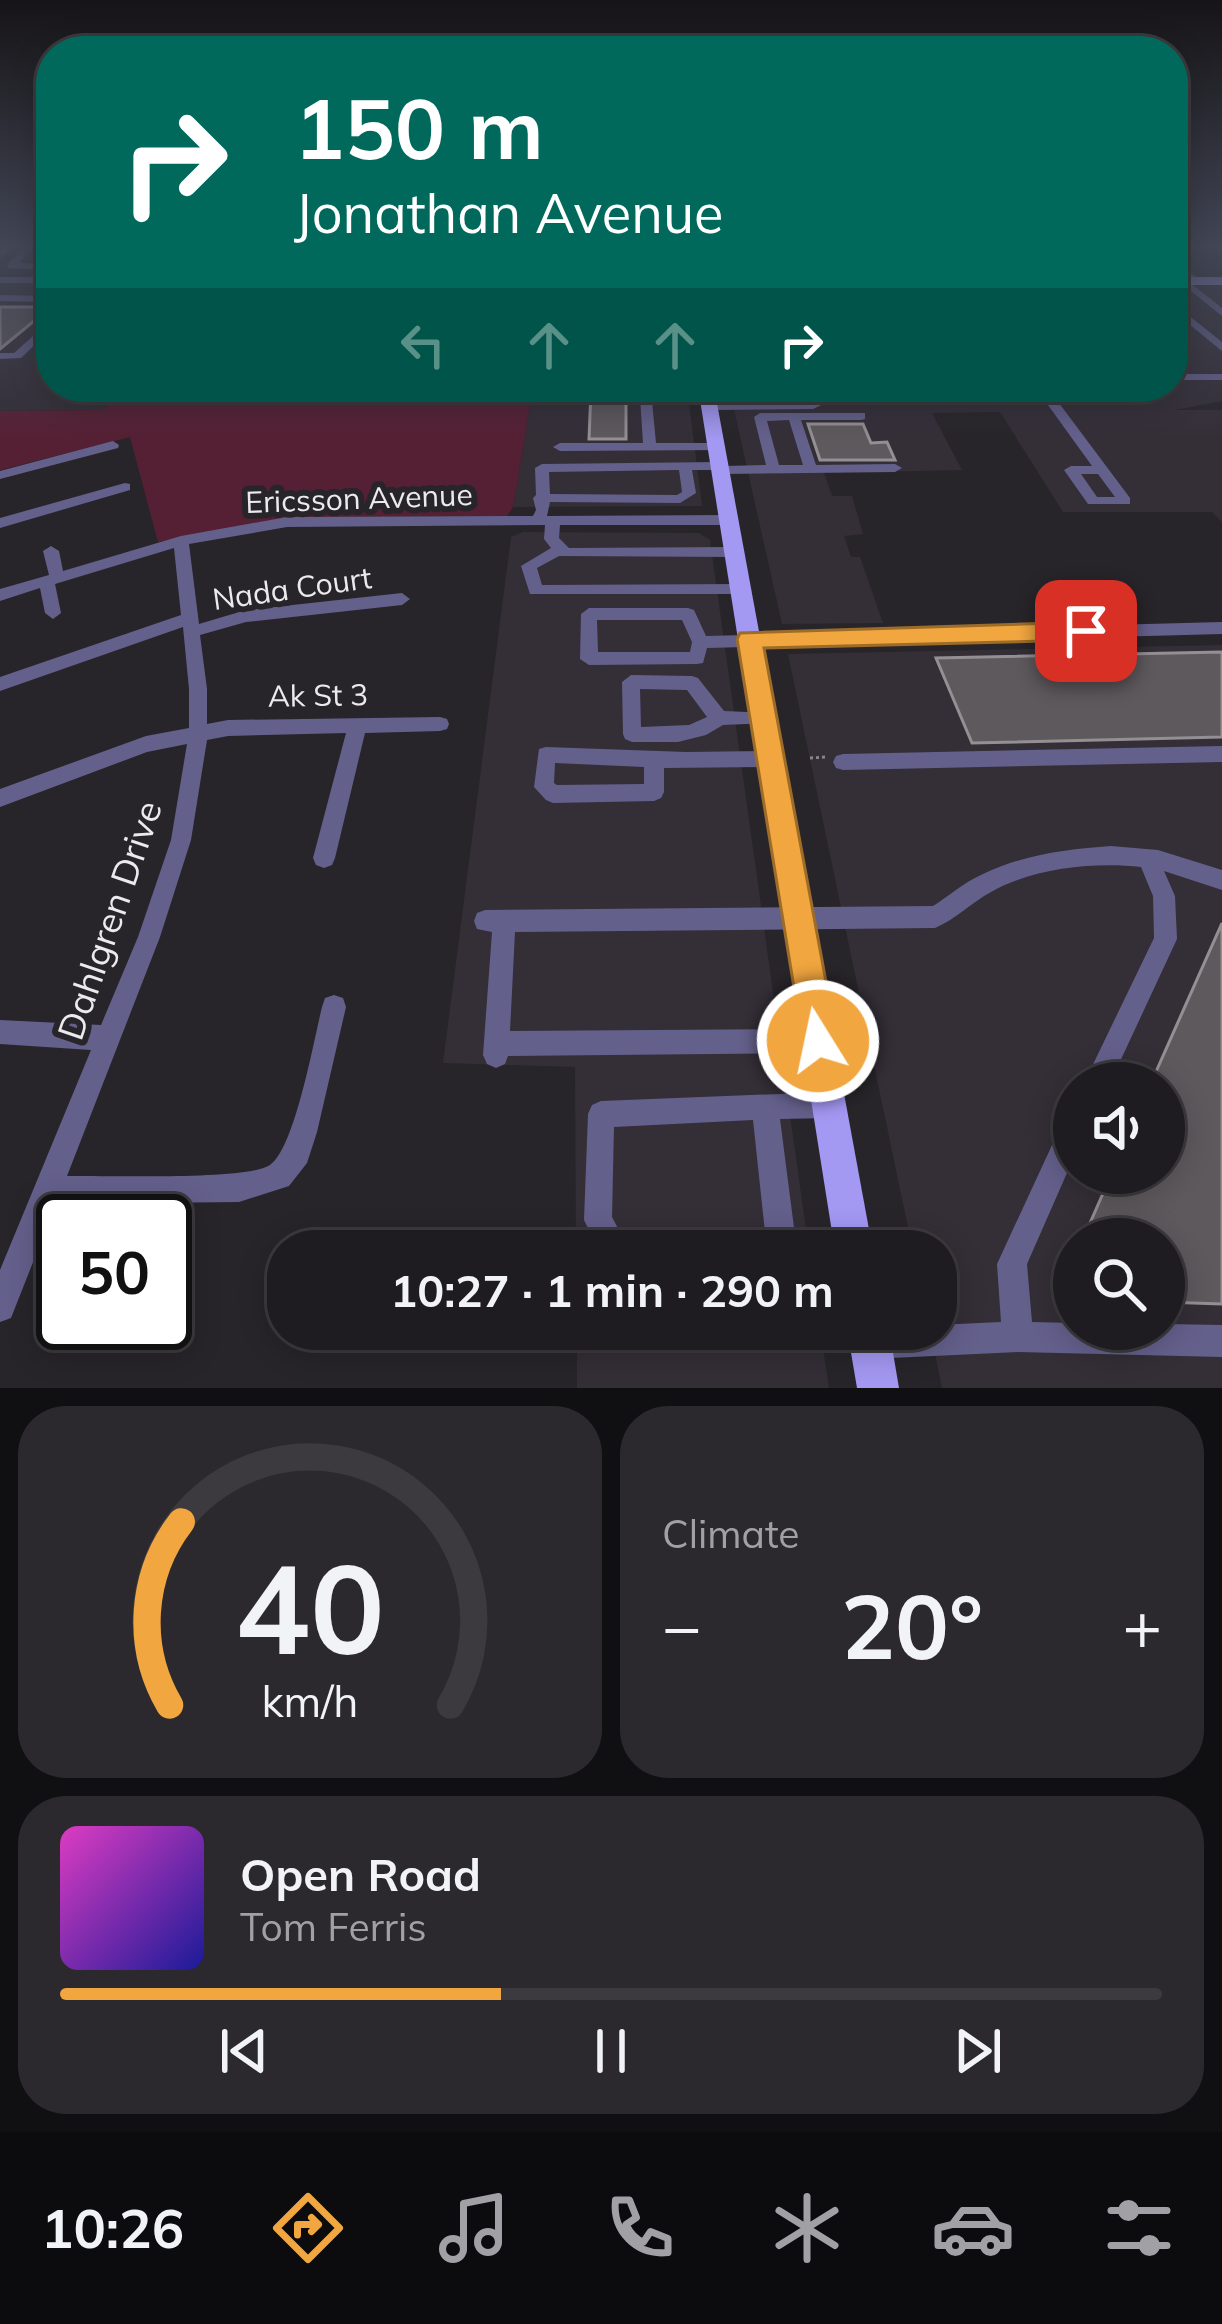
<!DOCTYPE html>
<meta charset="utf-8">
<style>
body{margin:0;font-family:Mulish,sans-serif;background:#2b292d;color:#f1f3f6;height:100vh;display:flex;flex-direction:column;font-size:45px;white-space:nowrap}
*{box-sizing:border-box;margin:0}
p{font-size:39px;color:#a1a1a5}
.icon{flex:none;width:66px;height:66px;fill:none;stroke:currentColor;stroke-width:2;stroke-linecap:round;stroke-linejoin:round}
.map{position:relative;height:1388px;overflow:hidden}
.drawer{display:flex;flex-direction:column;gap:18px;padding:18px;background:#100f12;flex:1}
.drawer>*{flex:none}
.banner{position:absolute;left:36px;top:36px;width:1152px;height:366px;border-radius:48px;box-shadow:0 6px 30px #0003,0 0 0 3px #3c3a3e;background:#00695c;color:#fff;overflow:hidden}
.fabs{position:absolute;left:1053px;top:1062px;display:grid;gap:24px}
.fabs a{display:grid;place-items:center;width:132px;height:132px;border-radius:50%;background:#1e1c20;box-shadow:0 6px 30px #0003,0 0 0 3px #3c3a3e;font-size:60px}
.speed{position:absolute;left:36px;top:1194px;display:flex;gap:24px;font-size:60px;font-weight:700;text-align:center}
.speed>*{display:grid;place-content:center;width:156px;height:156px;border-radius:50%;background:#1e1c20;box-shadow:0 6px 30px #0003,0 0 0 3px #3c3a3e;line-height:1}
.speed .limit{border:6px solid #111;border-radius:18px;background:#fff;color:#111}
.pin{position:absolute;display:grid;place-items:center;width:102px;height:102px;color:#fff;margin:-51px;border-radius:24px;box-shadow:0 6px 18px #0006}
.me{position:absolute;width:132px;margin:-66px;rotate:350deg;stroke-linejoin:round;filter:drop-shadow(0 0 9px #0008)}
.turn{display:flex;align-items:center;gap:42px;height:252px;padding:0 60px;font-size:54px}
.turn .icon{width:156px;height:156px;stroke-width:2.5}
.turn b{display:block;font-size:84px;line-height:102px}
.lanes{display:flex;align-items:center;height:114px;padding:0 60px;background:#0003;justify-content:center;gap:60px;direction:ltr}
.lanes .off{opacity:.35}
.big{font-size:90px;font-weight:700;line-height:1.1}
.drawer .card{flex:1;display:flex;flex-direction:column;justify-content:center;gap:18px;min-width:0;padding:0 42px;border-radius:48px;background:#2b292d}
.drawer .dial{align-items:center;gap:0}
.dial svg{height:312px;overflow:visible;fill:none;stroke:#3c3a3e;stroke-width:7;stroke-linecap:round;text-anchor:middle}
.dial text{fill:#f1f3f6;stroke:none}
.song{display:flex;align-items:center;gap:36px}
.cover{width:144px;height:144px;border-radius:18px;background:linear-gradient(135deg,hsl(310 70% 55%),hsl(240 70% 35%))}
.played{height:12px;border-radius:6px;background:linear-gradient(90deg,#f1a63f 40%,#3c3a3e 40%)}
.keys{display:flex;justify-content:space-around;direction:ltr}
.heat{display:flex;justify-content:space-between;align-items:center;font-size:66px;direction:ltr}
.drawer .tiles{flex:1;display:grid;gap:18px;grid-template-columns:1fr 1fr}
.card:last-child{grid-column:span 2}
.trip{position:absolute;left:267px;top:1230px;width:690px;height:120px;border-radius:48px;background:#1e1c20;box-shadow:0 6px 30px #0003,0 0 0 3px #3c3a3e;font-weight:700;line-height:120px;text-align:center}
.menu{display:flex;height:192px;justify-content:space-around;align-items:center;background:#0c0b0d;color:#a1a1a5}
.menu .icon{width:84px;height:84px}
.menu .active{color:#f1a63f}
.menu b{font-size:54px;color:#f1f3f6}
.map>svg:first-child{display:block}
.built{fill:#342e37;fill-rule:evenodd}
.green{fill:#562034}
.building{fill:#5e595d;stroke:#948f93;stroke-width:3}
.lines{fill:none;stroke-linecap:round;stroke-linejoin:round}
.path{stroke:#888589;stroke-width:3;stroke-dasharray:3 3;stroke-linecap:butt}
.minor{fill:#64608c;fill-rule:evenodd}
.major{fill:#a398f2;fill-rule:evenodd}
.route{fill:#f1a63f;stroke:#9d6c29;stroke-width:3}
.labels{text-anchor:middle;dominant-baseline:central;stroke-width:12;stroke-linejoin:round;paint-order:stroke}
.street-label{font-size:30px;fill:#eceaed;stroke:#28252a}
.near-street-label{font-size:36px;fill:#eceaed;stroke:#28252a}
</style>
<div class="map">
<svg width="1222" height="1388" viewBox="0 0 1222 1388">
<rect width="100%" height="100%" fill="#28252a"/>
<g class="built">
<polygon points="0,283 51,283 51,387 122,387 104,410 0,411"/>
<polygon points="1222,284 1222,401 1174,410 1222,410 1222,522 1212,512 1063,512 1000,412 932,413 962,470 824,473 832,496 852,496 863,534 844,536 851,557 860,557 883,623 782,624 729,387 1173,387 1173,285"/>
<polygon points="533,387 687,387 702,506 513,507"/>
<polygon points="523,532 699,533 710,540 809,1251 576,1251 575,1067 443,1063 511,537"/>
<path d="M1222,645V1388H942L930,1329H936V1251H913L788,654ZM1074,1083H1164V1173H1074ZM1074,1239H1164V1329H1074Z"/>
<polygon points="577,1329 820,1329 829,1388 577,1388"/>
</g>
<polygon class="green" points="122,387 192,387 187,396 317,391 319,387 533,387 513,507 507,516 299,517 158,542 130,437 0,470 0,411 104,410"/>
<g class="building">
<polygon points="0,307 51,307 0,349"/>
<polygon points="591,390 626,390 626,439 589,439"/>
<polygon points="808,424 863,424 871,443 887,442 895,460 820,460"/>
<polygon points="1222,652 1222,737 972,743 936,658"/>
<polygon points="1222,923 1222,1304 1164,1302 1164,1239 1083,1239 1112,1173 1164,1173 1164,1083 1151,1083"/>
</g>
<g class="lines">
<polyline class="path" points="810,758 826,757"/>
<g class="minor">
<polygon points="6,246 15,246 0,258 0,250"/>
<polygon points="26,246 35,246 19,263 51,264 51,270 8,268 8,264"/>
<polygon points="1173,258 1199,279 1199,283 1193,283 1173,266"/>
<rect x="0" y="277" width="51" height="6"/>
<polygon points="1184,278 1222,308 1222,316 1181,283 1179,281"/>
<polygon points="0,295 51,296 51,302 0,301"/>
<polygon points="1173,303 1222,342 1222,351 1173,311"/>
<polygon points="51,320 51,329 21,358 0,359 0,353 14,353"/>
<rect x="1173" y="374" width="49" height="6"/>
<polygon points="817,387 829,387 833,399 813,409 709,410 703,406 709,402 811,401 820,397"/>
<polygon points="897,387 909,387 913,393 903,396"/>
<path d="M1035,387H1047L1130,498V504H1088L1064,470L1071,466H1092ZM1081,474H1098L1115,497H1097Z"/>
<polygon points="646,393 712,395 712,401 708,402 652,401 656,443 716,443 721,444 721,450 560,451 553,447 560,443 643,443 640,397"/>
<path d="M760,413H865V419L861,420H801L816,465L895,464L902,468L895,472L720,474L713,470H692L696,493L680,503L550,502L547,516L729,515L736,520L729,525H560L559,538L569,548L734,547L742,552L734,557L559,556L537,568L542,585L741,584L749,589L741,594H530L521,566L551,548L544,539L545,525L287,527L189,544L199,624L246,610L402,593L410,599L402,605L246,622L200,635L207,689V724L228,720L440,717L447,719L449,724L447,729L440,731L365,733L335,858L332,865L324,868L316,865L313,858L346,733L228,736L207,740L191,840L160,937L67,1176C104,1175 246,1181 270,1165C295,1148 314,1039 322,1007L325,998L334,995L343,998L346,1007L317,1132L307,1163L289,1186L239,1202L56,1204L11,1318L0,1322V1270L91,1050L0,1044V1020L101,1025L138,937L171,840L187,744L147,752L0,807V789L146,736L189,728V689L183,627L0,691V677L181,615L174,548L55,584L61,613L53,619L45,613L40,588L0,601V589L49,575L43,551L51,546L59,551L63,571L181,536L287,517L533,516L536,510L533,498L536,495L535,468L542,464L719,462L726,466L766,465L754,417ZM789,420L803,465H779L767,421ZM679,470L682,492L677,495L550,494L549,472Z"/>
<polygon points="113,441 119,445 118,448 0,479 0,471"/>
<polygon points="125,483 130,484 130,490 0,528 0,518"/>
<path d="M589,608H688L694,610L706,636L1222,622V634L707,648L703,663L697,664L589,665L580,659L581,614ZM597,620H682L692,642L690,652H598Z"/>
<path d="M631,675L692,676L698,678L724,711L770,713L772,718L770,723L723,725L706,735L678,742H632L625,739L623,734L622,682ZM640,689L687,690L707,717L689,725L641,727Z"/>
<polygon points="1222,746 1222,762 843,770 836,768 833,762 836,756 843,754"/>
<path d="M546,747L686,752L770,751L777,753L780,759L777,765L770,767L664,768V792L661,798L654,801L553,803L546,800L534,787L539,749ZM555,763L644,767V784L557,785L554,783Z"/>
<path d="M1111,846L1158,850L1222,870V890L1164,871L1175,896L1177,939L1110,1083H1084L1154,938L1153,896L1141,867C1094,862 1033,868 991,892C971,903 956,919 935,928L515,932L510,1031L818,1029L827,1032L830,1041L827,1050L818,1053L508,1056L505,1064L496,1068L487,1064L483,1055L492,932L477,929L474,921L477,913L485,910L933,906C949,896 963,883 981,875C1021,855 1067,849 1111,846Z"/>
<polygon points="829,1092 838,1096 842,1105 838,1114 829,1118 780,1119 797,1251 767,1251 753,1120 614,1127 612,1217 630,1251 599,1251 584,1220 588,1114 592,1105 601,1101"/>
<polygon points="1074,1113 1074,1157 1027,1264 1032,1322 1074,1323 1074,1329 1164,1329 1164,1324 1222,1325 1222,1357 1018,1352 870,1359 859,1354 854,1343 859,1332 866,1329 936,1329 936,1325 1001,1322 997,1264 1065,1117"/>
</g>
<g class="major">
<rect x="1173" y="277" width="49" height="8"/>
<polygon points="698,387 714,387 873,1251 835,1251"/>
<polygon points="847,1329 889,1329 899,1388 857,1388"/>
</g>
</g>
<linearGradient id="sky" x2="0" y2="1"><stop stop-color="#161417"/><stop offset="0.56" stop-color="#424655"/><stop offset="1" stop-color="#424655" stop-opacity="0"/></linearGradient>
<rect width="1222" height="440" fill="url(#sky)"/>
<polygon class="route" points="1086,622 1098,631 1086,640 764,648 837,1041 832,1055 818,1060 805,1055 737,639 740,633"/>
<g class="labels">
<g class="street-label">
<text transform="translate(359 498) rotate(-2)">Ericsson Avenue</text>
<text transform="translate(292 588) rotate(-8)">Nada Court</text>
<text transform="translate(318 695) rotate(-1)">Ak St 3</text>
</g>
<g class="near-street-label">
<text transform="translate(109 920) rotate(-71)">Dahlgren Drive</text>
</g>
</g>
</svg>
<div class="fabs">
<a><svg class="icon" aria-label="sound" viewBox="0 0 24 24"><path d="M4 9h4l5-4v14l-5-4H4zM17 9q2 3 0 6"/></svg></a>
<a><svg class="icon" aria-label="search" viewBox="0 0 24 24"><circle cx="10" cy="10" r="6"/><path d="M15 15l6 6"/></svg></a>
</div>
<div class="speed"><div class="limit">50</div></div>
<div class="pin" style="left:1086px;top:631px;background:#d93025"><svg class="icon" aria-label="arrive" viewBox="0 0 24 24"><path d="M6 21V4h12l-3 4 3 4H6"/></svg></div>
<svg class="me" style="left:818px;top:1041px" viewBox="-20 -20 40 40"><circle r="17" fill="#f1a63f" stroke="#fff" stroke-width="3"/><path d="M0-11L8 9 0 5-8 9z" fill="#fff"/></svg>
<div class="trip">10:27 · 1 min · 290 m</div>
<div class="banner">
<div class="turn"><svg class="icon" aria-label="right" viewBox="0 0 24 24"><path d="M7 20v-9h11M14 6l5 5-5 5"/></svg><div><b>150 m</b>Jonathan Avenue</div></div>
<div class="lanes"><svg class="icon off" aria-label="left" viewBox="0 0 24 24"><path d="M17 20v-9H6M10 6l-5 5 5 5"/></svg><svg class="icon off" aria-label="ahead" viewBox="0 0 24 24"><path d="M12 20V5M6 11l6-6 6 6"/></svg><svg class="icon off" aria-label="ahead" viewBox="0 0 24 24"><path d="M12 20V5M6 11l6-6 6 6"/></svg><svg class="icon" aria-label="right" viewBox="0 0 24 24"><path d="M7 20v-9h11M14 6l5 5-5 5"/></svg></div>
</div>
</div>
<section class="drawer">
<div class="tiles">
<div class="card dial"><svg viewBox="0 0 100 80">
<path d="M14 69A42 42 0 1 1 86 69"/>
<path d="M14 69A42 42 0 0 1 17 22" stroke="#f1a63f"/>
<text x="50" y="56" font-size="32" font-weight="700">40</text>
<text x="50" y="72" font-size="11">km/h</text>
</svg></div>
<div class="card"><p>Climate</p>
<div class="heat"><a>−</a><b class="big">20°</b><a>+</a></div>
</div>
<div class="card">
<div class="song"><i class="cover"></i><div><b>Open Road</b><p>Tom Ferris</p></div></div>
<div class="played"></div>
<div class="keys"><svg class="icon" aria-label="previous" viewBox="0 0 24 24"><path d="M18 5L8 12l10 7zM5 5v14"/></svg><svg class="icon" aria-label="pause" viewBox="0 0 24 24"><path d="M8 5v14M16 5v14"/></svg><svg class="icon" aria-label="next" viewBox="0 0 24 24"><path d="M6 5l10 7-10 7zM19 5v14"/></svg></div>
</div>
</div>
</section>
<nav class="menu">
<b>10:26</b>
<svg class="icon active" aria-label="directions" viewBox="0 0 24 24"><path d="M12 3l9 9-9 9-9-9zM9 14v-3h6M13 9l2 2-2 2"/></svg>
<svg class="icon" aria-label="music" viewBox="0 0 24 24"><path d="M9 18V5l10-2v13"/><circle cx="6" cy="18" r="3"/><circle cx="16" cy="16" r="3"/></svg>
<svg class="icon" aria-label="phone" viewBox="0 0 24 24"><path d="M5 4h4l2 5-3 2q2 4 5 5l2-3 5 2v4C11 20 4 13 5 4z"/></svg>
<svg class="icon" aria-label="climate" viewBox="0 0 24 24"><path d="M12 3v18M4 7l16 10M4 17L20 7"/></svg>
<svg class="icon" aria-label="car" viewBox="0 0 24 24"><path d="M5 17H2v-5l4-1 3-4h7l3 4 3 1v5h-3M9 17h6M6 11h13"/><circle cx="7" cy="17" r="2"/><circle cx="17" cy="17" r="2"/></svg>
<svg class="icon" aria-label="filters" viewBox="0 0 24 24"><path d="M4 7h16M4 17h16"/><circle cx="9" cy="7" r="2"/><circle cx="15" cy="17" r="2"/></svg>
</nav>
